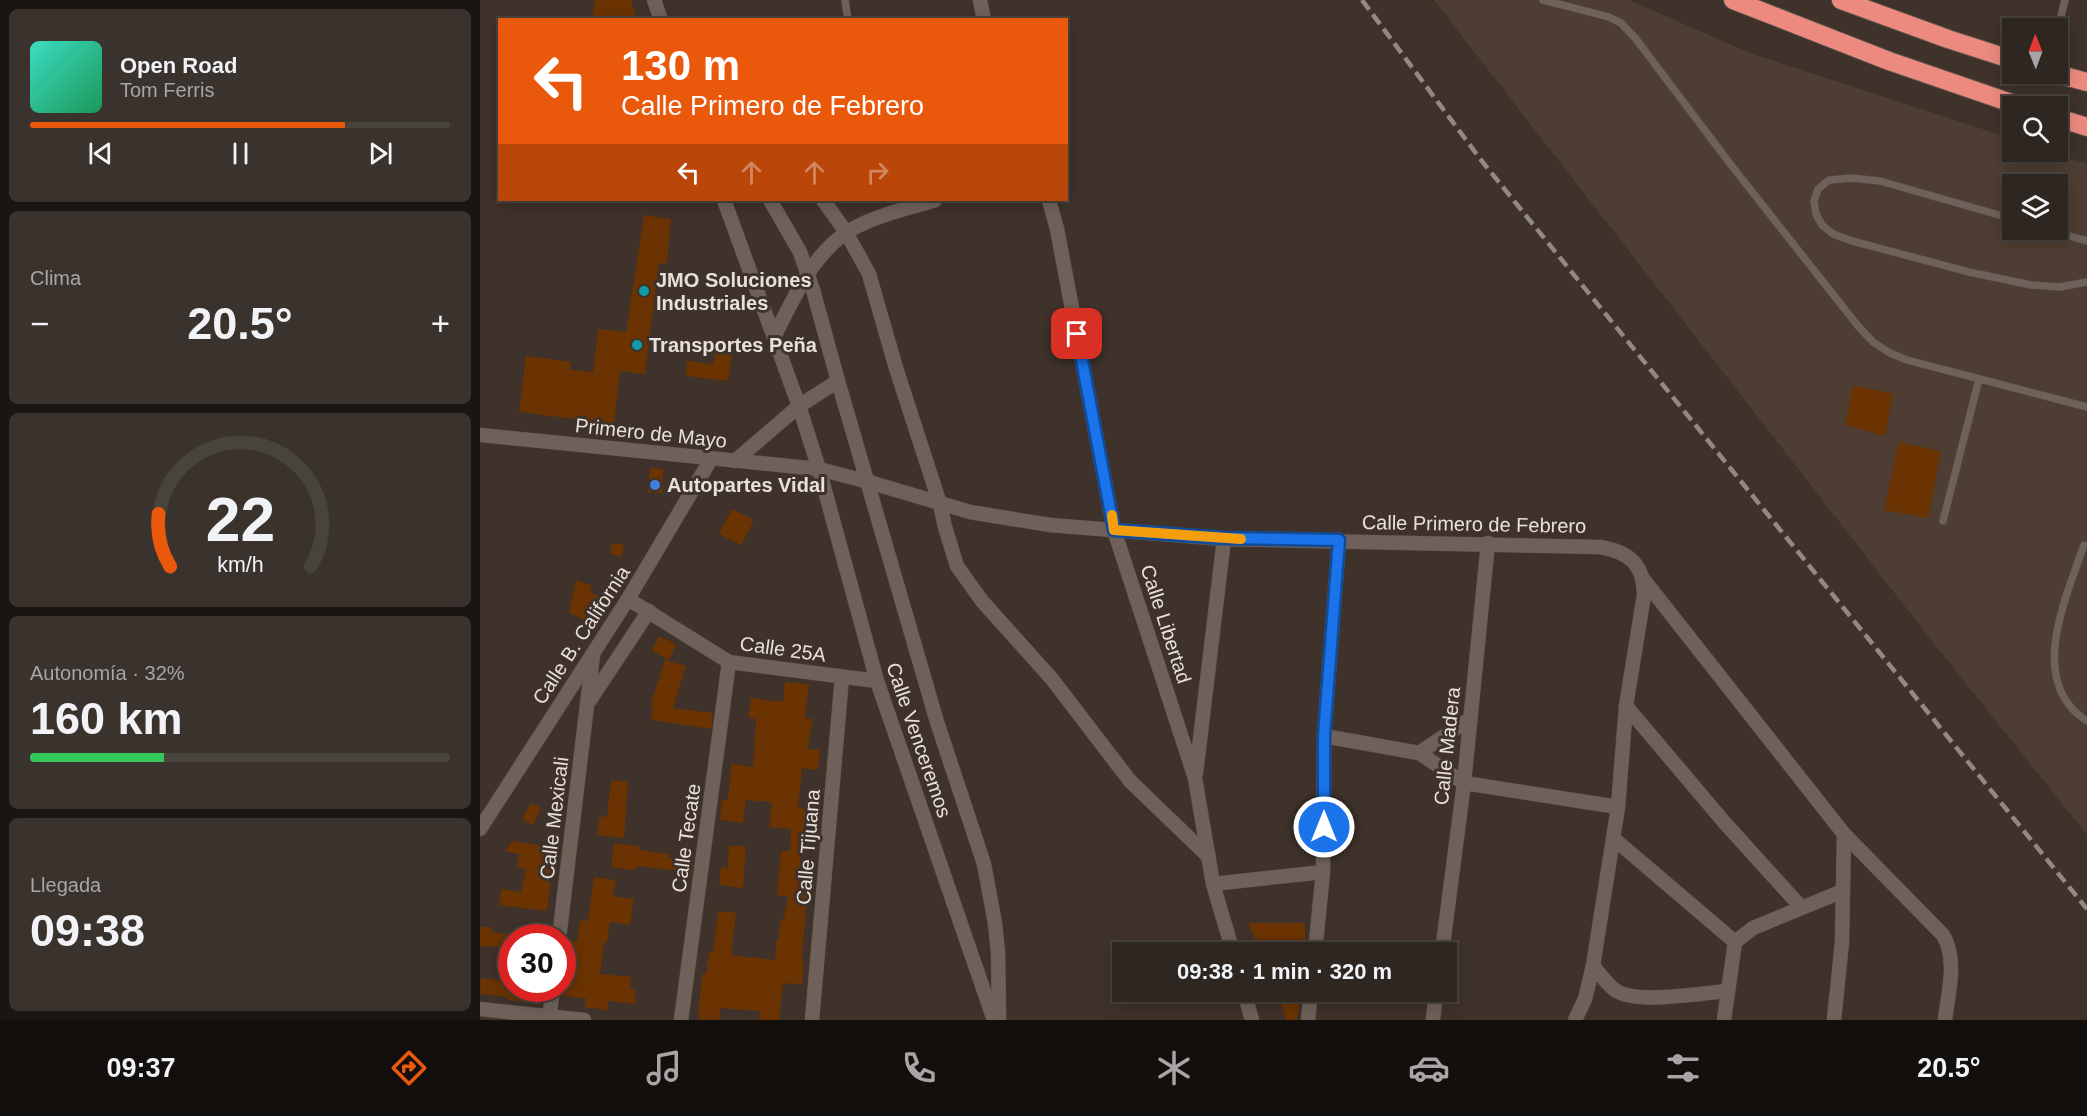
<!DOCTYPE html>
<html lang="es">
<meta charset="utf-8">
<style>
body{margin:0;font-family:Arial,sans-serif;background:#3a322d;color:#f1f3f6;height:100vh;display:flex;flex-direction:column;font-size:22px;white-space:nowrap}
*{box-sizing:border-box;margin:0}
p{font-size:20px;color:#a7a5a5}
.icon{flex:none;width:33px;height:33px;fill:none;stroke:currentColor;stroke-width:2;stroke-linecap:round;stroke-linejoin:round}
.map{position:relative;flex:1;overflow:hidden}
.sheet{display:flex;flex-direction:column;gap:9px;padding:9px;background:#191512;width:480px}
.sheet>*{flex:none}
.top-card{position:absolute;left:18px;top:18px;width:570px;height:183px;border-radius:0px;box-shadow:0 3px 15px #0003,0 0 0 2px #49433e;background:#ea580c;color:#fff;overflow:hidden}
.needle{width:39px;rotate:359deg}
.tools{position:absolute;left:1522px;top:18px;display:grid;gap:12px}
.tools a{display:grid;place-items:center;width:66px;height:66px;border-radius:0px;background:#2e2620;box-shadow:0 3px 15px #0003,0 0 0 2px #49433e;font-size:30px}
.speed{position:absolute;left:18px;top:924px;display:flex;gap:12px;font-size:30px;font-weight:700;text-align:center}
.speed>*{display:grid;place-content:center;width:78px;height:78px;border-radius:50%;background:#2e2620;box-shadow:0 3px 15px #0003,0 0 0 2px #49433e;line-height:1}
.speed .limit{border:9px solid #d22;background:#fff;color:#111}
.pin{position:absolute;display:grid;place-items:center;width:51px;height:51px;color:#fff;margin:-26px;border-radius:12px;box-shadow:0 3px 9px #0006}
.me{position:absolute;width:66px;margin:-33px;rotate:0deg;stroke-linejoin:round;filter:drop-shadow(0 0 4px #0008)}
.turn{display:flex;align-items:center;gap:21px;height:126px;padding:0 24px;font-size:27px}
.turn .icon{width:78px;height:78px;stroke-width:2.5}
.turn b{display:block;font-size:42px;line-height:51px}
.lanes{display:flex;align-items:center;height:57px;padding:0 24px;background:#0003;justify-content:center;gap:30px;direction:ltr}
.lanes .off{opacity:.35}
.big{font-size:45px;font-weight:600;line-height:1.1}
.sheet .widget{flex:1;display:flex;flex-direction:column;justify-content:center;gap:9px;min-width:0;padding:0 21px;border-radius:9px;background:#3a322d}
.sheet .dial{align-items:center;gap:0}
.dial svg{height:156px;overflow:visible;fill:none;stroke:#49433e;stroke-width:7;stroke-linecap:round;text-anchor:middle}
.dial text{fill:#f1f3f6;stroke:none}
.song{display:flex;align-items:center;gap:18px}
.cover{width:72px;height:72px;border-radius:9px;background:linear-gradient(135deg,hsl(170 70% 55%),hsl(150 70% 35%))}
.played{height:6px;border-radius:3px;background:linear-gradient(90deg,#ea580c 75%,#49433e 75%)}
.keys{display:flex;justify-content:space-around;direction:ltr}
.heat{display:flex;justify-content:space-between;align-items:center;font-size:33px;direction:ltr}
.charge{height:9px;border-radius:4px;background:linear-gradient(90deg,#34c759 32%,#49433e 0)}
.trip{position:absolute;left:632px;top:942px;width:345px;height:60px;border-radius:0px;background:#2e2620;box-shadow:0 3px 15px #0003,0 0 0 2px #49433e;font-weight:600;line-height:60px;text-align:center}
.menu{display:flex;height:96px;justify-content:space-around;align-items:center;background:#120f0d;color:#a7a5a5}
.menu .icon{width:42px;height:42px}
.menu .active{color:#ea580c}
.menu b{font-size:27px;color:#f1f3f6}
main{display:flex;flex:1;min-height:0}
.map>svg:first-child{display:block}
.built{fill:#4e3d32;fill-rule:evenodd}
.building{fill:#6a3301}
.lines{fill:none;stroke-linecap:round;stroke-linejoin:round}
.lane-casing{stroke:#5b514b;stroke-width:8}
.street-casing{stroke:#5b514b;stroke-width:15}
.highway-casing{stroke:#5b514b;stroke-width:20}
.lane{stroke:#6f6159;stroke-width:7}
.street{stroke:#6f6159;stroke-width:14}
.highway{stroke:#ec8a7f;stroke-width:18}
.rail{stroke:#938983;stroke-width:4.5;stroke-dasharray:12 6;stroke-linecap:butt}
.route-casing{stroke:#114b97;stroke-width:15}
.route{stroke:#1a73e8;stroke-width:10}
.slow{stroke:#f59e0b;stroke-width:10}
.culture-dot{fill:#0f9aa8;stroke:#3e322a;stroke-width:2}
.shop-dot{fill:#3f7fe0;stroke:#3e322a;stroke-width:2}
.labels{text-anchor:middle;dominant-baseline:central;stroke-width:6;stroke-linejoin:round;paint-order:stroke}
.poi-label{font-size:20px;font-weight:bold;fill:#e8e0dc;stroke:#3e322a;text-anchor:start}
.street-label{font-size:20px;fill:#e8e0dc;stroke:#3e322a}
</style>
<main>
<section class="sheet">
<div class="widget">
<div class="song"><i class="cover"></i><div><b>Open Road</b><p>Tom Ferris</p></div></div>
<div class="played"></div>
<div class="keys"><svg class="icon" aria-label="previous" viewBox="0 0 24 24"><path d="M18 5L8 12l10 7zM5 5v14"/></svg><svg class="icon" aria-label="pause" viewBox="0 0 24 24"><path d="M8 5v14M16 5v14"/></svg><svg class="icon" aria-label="next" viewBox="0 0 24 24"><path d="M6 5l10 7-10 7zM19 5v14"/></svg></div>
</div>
<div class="widget"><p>Clima</p>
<div class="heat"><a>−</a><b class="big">20.5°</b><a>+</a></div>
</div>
<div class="widget dial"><svg viewBox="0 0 100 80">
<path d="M14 69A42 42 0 1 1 86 69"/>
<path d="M14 69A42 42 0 0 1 8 42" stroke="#ea580c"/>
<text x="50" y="56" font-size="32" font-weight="700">22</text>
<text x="50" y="72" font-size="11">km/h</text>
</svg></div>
<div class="widget"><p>Autonomía · 32%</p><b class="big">160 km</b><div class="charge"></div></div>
<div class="widget"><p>Llegada</p><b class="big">09:38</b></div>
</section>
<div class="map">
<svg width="1607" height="1020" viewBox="0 0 1607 1020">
<rect width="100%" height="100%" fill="#3e322a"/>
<path class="built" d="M954,0H1149L1270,53L1533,139V152H1570L1607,164V835L1451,640ZM1533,184H1578V230H1533Z"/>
<g class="building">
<polygon points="115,0 151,0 157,20 112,20"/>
<polygon points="164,215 191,219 187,264 179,263 165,374 140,371 134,424 39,412 46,356 91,362 90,370 113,372 118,329 146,332"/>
<polygon points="235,351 252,353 248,381 206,376 207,361 233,364"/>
<polygon points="1373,385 1413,394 1405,436 1365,425"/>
<polygon points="1419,442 1461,451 1448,518 1404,510"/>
<polygon points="170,468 183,469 182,493 168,492"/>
<polygon points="252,509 274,520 261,545 239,534"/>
<polygon points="132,543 144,545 142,556 130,554"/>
<polygon points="96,580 112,586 110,593 119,596 108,621 89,613"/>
<polygon points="179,636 196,644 189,660 172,651"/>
<polygon points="185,660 206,666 193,708 233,713 231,729 171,720 173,707 170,706"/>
<polygon points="305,682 329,684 325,718 333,719 327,749 340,750 338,770 322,768 318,808 334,810 332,832 323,831 318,878 329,879 323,942 322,963 324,964 322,985 303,983 299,1020 279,1020 280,1011 240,1008 239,1020 218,1019 222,974 226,974 229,952 233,952 238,911 256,913 251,955 295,960 296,940 298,940 301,919 304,919 308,896 297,895 301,851 310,851 311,829 289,827 292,802 266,800 263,823 240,820 242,800 248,800 251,764 273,767 276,719 268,718 271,698 303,702"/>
<polygon points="131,780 148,782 144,838 117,835 120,816 127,817"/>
<polygon points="51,803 61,808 53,825 42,819"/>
<polygon points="32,841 81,849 79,860 73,859 67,911 19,905 21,889 41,892 46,869 37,867 39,854 25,851"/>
<polygon points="134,843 159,846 159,850 189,854 188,858 213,860 211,876 199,875 199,871 157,866 156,870 131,867"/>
<polygon points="249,846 266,846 263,888 239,885 241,867 248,868"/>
<polygon points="114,877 136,880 133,896 154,899 150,925 130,922 127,943 124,943 120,974 151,977 150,989 156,990 155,1004 128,1001 127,1010 104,1007 106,998 82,996 88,940 97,941 100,920 108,921"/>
<polygon points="768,923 825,923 825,952 781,952"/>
<polygon points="0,927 12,927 11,932 32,935 32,988 64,988 62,1004 27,1000 28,997 0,994 1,978 19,980 23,947 0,946"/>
<polygon points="797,992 821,992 817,1020 806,1020"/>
</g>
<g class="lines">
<g class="lane-casing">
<g id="lane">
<polyline points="365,0 368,20"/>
<polyline points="1063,0 1129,17 1141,23 1156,39 1251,165 1378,326 1393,342 1410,353 1427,360 1607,407"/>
<polyline points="1578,28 1585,0"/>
<polyline points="1533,219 1400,181 1372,178 1349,180 1338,189 1334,201 1336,214 1342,225 1353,234 1372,241 1489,272 1551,285 1580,287 1607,282"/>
<polyline points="1568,230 1607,241"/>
<polyline points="1463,521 1499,379"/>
<path d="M1604,545C1586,598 1546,682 1607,721"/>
</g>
</g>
<g class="street-casing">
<g id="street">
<polyline points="174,0 181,20"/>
<polyline points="500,0 504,20"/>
<polyline points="244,200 319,406 339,469 397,681 514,1020"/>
<polyline points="290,200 320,252 333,290 358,381"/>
<polyline points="343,200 366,232 389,274 416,368 460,504 465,527 477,566 502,601 572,679 650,781 729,857"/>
<polyline points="569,200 577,229 634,530 715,778 733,884 753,952"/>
<path d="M294,337C315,296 336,245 380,225C404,213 430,208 455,200"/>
<path d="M0,435L339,469L389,482L490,512L570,525L744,539L1120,547C1149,552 1164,564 1164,595L1146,706L1138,807L1113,966L1105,999L1095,1020"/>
<polyline points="255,461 319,406 358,381 457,722 504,864 515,923 518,952 519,1020"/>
<path d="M1164,580L1364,834L1463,935C1478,960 1468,993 1465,1020"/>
<polyline points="148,599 249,662 397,681"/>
<polyline points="110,700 169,611"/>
<polyline points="1146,706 1244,822 1321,907"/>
<polyline points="844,736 939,753 984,783 1138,807"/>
<polyline points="939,753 990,719"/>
<polyline points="716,773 744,539"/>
<polyline points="0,829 148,599 231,459"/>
<polyline points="1133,838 1255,942"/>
<polyline points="733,884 843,872"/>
<polyline points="79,938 113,655"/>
<polyline points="835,952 843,872 844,736 859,540"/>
<polyline points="962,952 984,783 1008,543"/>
<path d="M1113,966C1120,974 1127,984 1135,990C1156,1005 1221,993 1248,991"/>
<polyline points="764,992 772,1020"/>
<polyline points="0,1009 104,1020"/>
<polyline points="69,1020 73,988"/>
<polyline points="201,1020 249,662"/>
<polyline points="332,1020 362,677"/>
<polyline points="828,1020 831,992"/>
<polyline points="953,1020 956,992"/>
<polyline points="1244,1020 1255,942 1273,928 1363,891"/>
<polyline points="1354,1020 1362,942 1364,834"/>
</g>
</g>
<g class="highway-casing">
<g id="highway">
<polyline points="1253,0 1409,61 1540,106"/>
<polyline points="1361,0 1468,39 1533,60"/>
<polyline points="1577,74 1607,82"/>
<polyline points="1578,118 1607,127"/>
</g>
</g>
<use href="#lane" class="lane"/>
<use href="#street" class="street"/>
<use href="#highway" class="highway"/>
<polyline class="rail" points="882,0 1001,160 1607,909"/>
</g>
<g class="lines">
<g class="route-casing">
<polyline id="route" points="597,334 634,530 744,538 859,540 844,736 844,827"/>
</g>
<use href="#route" class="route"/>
<polyline class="slow" points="632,515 634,530 761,539"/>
</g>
<g class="culture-dot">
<circle cx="164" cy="291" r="6"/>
<circle cx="157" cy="345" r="6"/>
</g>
<circle class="shop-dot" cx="175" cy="485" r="6"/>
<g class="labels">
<g class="poi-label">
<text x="176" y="280">JMO Soluciones<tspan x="176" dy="23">Industriales</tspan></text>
<text x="169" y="345">Transportes Peña</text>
<text x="187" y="485">Autopartes Vidal</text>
</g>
<g class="street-label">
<text transform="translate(171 433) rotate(6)">Primero de Mayo</text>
<text transform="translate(994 524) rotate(1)">Calle Primero de Febrero</text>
<text transform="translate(686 624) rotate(72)">Calle Libertad</text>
<text transform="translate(101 635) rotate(-57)">Calle B. California</text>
<text transform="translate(303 649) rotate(8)">Calle 25A</text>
<text transform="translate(439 740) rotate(71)">Calle Venceremos</text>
<text transform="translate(967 746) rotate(-84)">Calle Madera</text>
<text transform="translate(74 818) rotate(-83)">Calle Mexicali</text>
<text transform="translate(206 838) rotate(-82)">Calle Tecate</text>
<text transform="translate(328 847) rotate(-85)">Calle Tijuana</text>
</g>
</g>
</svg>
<div class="tools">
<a><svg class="needle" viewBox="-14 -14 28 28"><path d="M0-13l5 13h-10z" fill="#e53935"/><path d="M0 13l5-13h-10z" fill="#a7a5a5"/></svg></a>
<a><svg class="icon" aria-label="search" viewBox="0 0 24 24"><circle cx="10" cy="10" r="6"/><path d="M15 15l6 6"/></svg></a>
<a><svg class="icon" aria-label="layers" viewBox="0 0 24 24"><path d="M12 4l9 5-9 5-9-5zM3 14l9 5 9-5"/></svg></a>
</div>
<div class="speed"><div class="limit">30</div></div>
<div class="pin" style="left:597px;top:334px;background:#d93025"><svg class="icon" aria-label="arrive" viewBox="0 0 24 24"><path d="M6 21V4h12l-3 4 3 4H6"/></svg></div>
<svg class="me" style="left:844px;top:827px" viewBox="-20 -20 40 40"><circle r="17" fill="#1a73e8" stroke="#fff" stroke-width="3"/><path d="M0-11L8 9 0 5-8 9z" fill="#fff"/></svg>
<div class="trip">09:38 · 1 min · 320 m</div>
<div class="top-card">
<div class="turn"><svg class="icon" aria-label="left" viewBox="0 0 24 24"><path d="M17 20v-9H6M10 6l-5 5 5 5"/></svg><div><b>130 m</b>Calle Primero de Febrero</div></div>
<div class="lanes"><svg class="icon" aria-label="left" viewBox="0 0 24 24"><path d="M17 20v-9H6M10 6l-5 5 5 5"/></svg><svg class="icon off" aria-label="ahead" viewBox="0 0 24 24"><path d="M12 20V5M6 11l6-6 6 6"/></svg><svg class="icon off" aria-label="ahead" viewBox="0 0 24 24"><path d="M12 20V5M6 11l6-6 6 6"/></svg><svg class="icon off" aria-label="right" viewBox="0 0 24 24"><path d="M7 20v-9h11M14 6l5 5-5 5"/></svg></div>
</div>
</div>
</main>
<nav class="menu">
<b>09:37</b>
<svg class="icon active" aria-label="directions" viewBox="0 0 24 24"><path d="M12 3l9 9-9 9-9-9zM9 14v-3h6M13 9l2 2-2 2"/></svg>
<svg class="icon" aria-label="music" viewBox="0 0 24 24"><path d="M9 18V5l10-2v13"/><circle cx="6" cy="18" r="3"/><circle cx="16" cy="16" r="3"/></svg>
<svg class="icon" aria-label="phone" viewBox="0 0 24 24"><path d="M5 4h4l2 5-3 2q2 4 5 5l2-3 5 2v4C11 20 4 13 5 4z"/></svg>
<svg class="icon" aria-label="climate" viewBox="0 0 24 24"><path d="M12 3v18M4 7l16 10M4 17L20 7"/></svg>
<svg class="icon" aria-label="car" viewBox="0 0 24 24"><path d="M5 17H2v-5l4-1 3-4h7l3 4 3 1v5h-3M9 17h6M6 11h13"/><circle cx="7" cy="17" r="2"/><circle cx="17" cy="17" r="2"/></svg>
<svg class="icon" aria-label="filters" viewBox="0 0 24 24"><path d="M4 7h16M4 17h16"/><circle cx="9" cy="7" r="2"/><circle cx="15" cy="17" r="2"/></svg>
<b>20.5°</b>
</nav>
